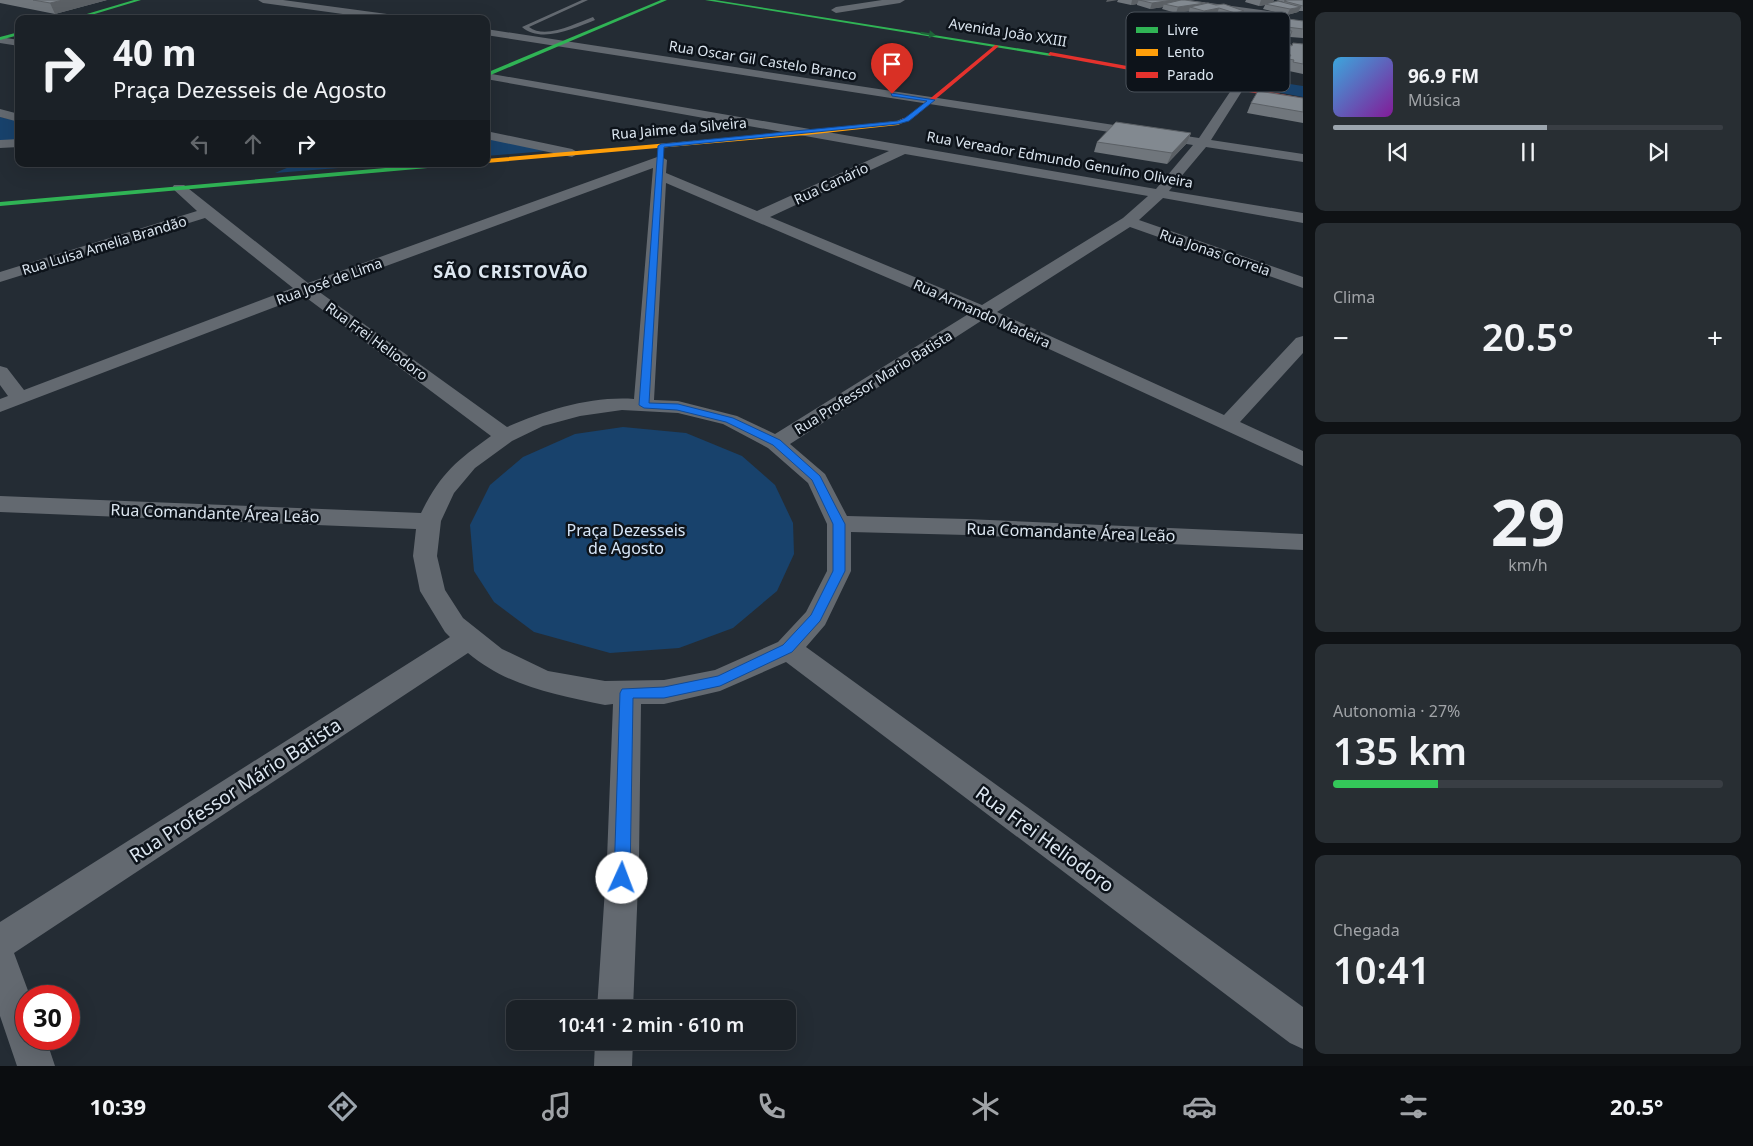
<!DOCTYPE html>
<html lang="pt">
<meta charset="utf-8">
<style>
body{margin:0;font-family:"Noto Sans",sans-serif;background:#282e33;color:#f1f3f6;height:100vh;display:flex;flex-direction:column;font-size:19px;white-space:nowrap}
*{box-sizing:border-box;margin:0}
p{font-size:16px;color:#a0a3a7}
.icon{flex:none;width:28px;height:28px;fill:none;stroke:currentColor;stroke-width:2;stroke-linecap:round;stroke-linejoin:round}
.map{position:relative;flex:1;overflow:hidden}
.details{display:flex;flex-direction:column;gap:12px;padding:12px;background:#0f1215;width:450px}
.details>*{flex:none}
.hud{position:absolute;left:15px;top:15px;width:475px;height:152px;border-radius:10px;box-shadow:0 5px 20px #0002,0 0 0 1px #393e44;background:#1b2127;color:#f1f3f6;overflow:hidden}
.speed{position:absolute;left:15px;top:985px;display:flex;gap:10px;font-size:25px;font-weight:700;text-align:center}
.speed>*{display:grid;place-content:center;width:65px;height:65px;border-radius:50%;background:#1b2127;box-shadow:0 5px 20px #0002,0 0 0 1px #393e44;line-height:1}
.speed .limit{border:8px solid #d22;background:#fff;color:#111}
.pin{position:absolute;display:grid;place-items:center;width:42px;height:42px;color:#fff;margin:-51px -21px;border-radius:50% 50% 50% 0;rotate:-45deg;box-shadow:0 0 5px #0007}
.pin .icon{rotate:45deg}
.me{position:absolute;width:55px;margin:-28px;rotate:2deg;stroke-linejoin:round;filter:drop-shadow(0 0 4px #0008)}
.turn{display:flex;align-items:center;gap:18px;height:105px;padding:0 15px;font-size:22px}
.turn .icon{width:65px;height:65px;stroke-width:2.5}
.turn b{display:block;font-size:35px;line-height:42px}
.lanes{display:flex;align-items:center;height:48px;padding:0 15px;background:#0003;justify-content:center;gap:25px;direction:ltr}
.lanes .off{opacity:.35}
.big{font-size:38px;font-weight:600;line-height:1.1}
.details .tile{flex:1;display:flex;flex-direction:column;justify-content:center;gap:8px;min-width:0;padding:0 18px;border-radius:10px;background:#282e33}
.details .dial{align-items:center;gap:0}
.dial b{font-size:65px;line-height:1}
.song{display:flex;align-items:center;gap:15px}
.cover{width:60px;height:60px;border-radius:8px;background:linear-gradient(135deg,hsl(200 70% 55%),hsl(290 70% 35%))}
.played{height:5px;border-radius:2px;background:linear-gradient(90deg,#9ca5ae 55%,#393e44 55%)}
.keys{display:flex;justify-content:space-around;direction:ltr}
.heat{display:flex;justify-content:space-between;align-items:center;font-size:28px;direction:ltr}
.charge{height:8px;border-radius:4px;background:linear-gradient(90deg,#34c759 27%,#393e44 0)}
.trip{position:absolute;left:506px;top:1000px;width:290px;height:50px;border-radius:10px;background:#1b2127;box-shadow:0 5px 20px #0002,0 0 0 1px #393e44;font-weight:600;line-height:50px;text-align:center}
.dock{display:flex;height:80px;justify-content:space-around;align-items:center;background:#0b0d10;color:#a0a3a7}
.dock .icon{width:35px;height:35px}
.dock .current{color:#9ca5ae}
.dock b{font-size:22px;color:#f1f3f6}
main{display:flex;flex:1;min-height:0}
.map>svg:first-child{display:block}
.green{fill:#18426c}
.lines{fill:none;stroke-linecap:round;stroke-linejoin:round}
.lane{fill:#636970;fill-rule:evenodd}
.street{fill:#636970;fill-rule:evenodd}
.fast{fill:#30b455;fill-rule:evenodd}
.slow{fill:#ff9f0a;fill-rule:evenodd}
.jam{fill:#e5322d;fill-rule:evenodd}
.wall{fill:#70767c}
.shaded-wall{fill:#5b6065}
.building{fill:#828990;stroke:#5b6065}
.oneway{fill:#1e6438}
.route{fill:#1a73e8;stroke:#114b97}
.labels{text-anchor:middle;dominant-baseline:central;stroke-width:5;stroke-linejoin:round;paint-order:stroke}
.far-street-label{font-size:14px;fill:#dce6f0;stroke:#0d131a}
.street-label{font-size:16px;fill:#dce6f0;stroke:#0d131a}
.park-label{font-size:16px;fill:#d7e6f8;stroke:#0d131a}
.far-district-label{font-size:18px;font-weight:bold;letter-spacing:1px;fill:#dce6f0;stroke:#0d131a}
.near-street-label{font-size:19px;fill:#dce6f0;stroke:#0d131a}
.key{fill:#0d131a;stroke:#4b525a;stroke-width:1}
.key-label{font-size:14px;fill:#dce6f0}
</style>
<main>
<div class="map">
<svg width="1303" height="1066" viewBox="0 0 1303 1066">
<rect width="100%" height="100%" fill="#242c34"/>
<g class="green">
<polygon points="1138,61 1303,86 1303,97 1132,65"/>
<polygon points="0,117 19,121 19,140 0,142"/>
<polygon points="486,138 546,151 486,156"/>
<polygon points="296,164 389,164 275,173"/>
<polygon points="623,427 686,433 742,456 775,485 793,523 794,554 777,591 733,628 679,648 610,653 534,632 494,602 474,571 470,525 490,485 523,457 575,434"/>
</g>
<g class="lines">
<path class="lane" d="M582,0H588L529,27C546,40 576,23 593,17L595,20C575,28 541,44 522,27Z"/>
<g class="street">
<polygon points="258,0 283,0 387,14 392,17 391,19 379,19 263,3"/>
<polygon points="882,0 905,0 900,3 836,13 831,10 836,7"/>
<polygon points="1163,0 1188,0 1275,12 1280,15 1275,18 1168,3"/>
<path d="M486,29L1199,138L1234,86L1238,85L1244,88L1211,140L1303,154V162L1206,147L1169,191L1303,213V223L1163,198L1139,220L1303,277V288L1130,227L997,312L1224,415L1296,338L1303,336V353L1240,422L1303,451V466L984,319L790,444L825,474L847,516L967,519L1303,534V550L967,535L851,532V571L825,625L806,647L1303,1007V1049L1290,1043L786,662L720,691L664,704H641L639,859L633,1009H597L607,859L613,704L605,705C556,695 507,686 468,653L14,953L30,996H26V1039H46L55,1066H17L0,1016V922L450,637L445,632L420,591L413,556L416,529L0,512V496L421,513C441,473 456,461 491,436L304,296L0,412V399L8,396L0,385V366L7,368L24,390L293,288L205,218L0,282V272L197,211L172,188L174,185H184L308,283L660,156L667,160L666,173L757,211L889,151L486,79V73L1156,189L1193,145L486,35ZM905,154L1148,196L1123,218L982,305L770,217ZM653,168L634,399C591,396 546,410 507,427L318,291ZM666,183L970,313L775,434L737,416L678,401L654,400ZM622,410L678,413L723,424L768,448L808,483L827,524V571L806,612L778,642L715,670L664,680L605,681L548,671L502,649L463,618L445,590L437,556L441,521L454,493L475,468L512,441L543,426L580,416Z"/>
<polygon points="0,37 19,40 19,46 0,43"/>
<polygon points="0,109 19,114 19,122 0,117"/>
<polygon points="486,131 572,149 579,153 572,157 486,139"/>
<polygon points="19,139 19,147 0,148 0,140"/>
<polygon points="595,1041 633,1041 632,1066 594,1066"/>
</g>
<g class="fast">
<polygon points="134,0 141,0 78,19 70,19"/>
<polygon points="661,0 667,0 486,77 486,73"/>
<polygon points="705,0 715,0 1053,54 1050,56"/>
<polygon points="19,32 19,35 0,40 0,37"/>
<polygon points="431,164 453,164 450,166 0,206 0,202"/>
</g>
<polygon class="slow" points="904,118 906,119 906,121 898,125 806,135 486,163 486,159 806,131 897,121"/>
<g class="jam">
<polygon points="995,45 999,46 913,118 902,121 902,119 909,116"/>
<polygon points="1050,52 1303,98 1303,102 1048,55"/>
</g>
</g>
<g class="wall">
<polygon points="0,0 107,0 55,14 0,3"/>
<polygon points="1118,0 1179,0 1205,3 1205,4 1244,11 1242,17 1233,18 1217,14 1202,16 1188,13 1189,11 1176,13 1162,9 1163,7 1150,9 1137,5 1137,4 1131,5 1117,2"/>
<polygon points="1246,0 1274,0 1273,2 1283,2 1276,0 1303,0 1303,11 1299,11 1298,12 1287,15 1263,9 1265,5 1259,6 1245,2"/>
<polygon points="1251,14 1303,21 1303,38 1290,37 1287,43 1292,45 1293,43 1303,44 1303,74 1289,71 1289,70 1284,69 1286,64 1283,64 1282,66 1267,67 1259,64 1246,65 1239,62 1232,62 1220,58 1224,49 1255,46 1204,38 1208,30 1246,25"/>
<polygon points="1303,98 1303,123 1247,113 1251,103"/>
<polygon points="1191,133 1187,143 1167,164 1094,152 1097,142"/>
</g>
<g class="shaded-wall">
<polygon points="63,0 107,0 55,14 50,3"/>
<polygon points="1107,0 1118,0 1106,2"/>
<polygon points="1132,0 1139,0 1137,4 1131,5"/>
<polygon points="1173,0 1179,0 1177,5 1164,4 1163,7 1150,9 1152,3"/>
<polygon points="1261,0 1274,0 1272,5 1265,4 1265,5 1259,6"/>
<polygon points="1205,3 1203,8 1190,7 1189,11 1176,13 1178,7"/>
<polygon points="1301,7 1298,12 1287,15 1290,9"/>
<polygon points="1219,8 1217,14 1202,16 1204,11"/>
<polygon points="1244,11 1242,17 1233,18 1235,13"/>
<polygon points="1242,52 1239,62 1232,62 1235,53"/>
<polygon points="1263,54 1259,64 1246,65 1250,55"/>
<polygon points="1287,56 1282,66 1267,67 1272,58"/>
<polygon points="1191,133 1187,143 1167,164 1172,153"/>
</g>
<g class="building">
<polygon points="33,0 63,0 50,3"/>
<polygon points="1139,0 1173,0 1152,3"/>
<polygon points="1181,0 1185,0 1205,3 1178,7 1164,4"/>
<polygon points="1287,0 1303,0 1303,6 1284,1"/>
<polygon points="1278,1 1301,7 1290,9 1265,4"/>
<polygon points="1208,3 1216,5 1224,4 1244,11 1235,13 1219,8 1204,11 1190,7"/>
<polygon points="1251,14 1303,21 1303,29 1247,22"/>
<polygon points="1212,21 1292,31 1288,41 1208,30"/>
<polygon points="1285,43 1292,46 1293,43 1303,44 1303,64 1293,62 1294,60 1288,59 1291,55 1282,54 1287,56 1272,58 1263,54 1250,55 1242,52 1235,53 1224,49"/>
<polygon points="1258,91 1303,98 1303,112 1251,103"/>
<polygon points="1116,122 1191,133 1172,153 1097,142"/>
</g>
<defs><path id="oneway-solid" d="M-6-.8H1V-3.2L6.5 0L1 3.2V.8H-6Z" transform="scale(1.25)"/></defs>
<use class="oneway" href="#oneway-solid" transform="translate(928 34) rotate(9)"/>
<polygon class="route" points="891,93 935,100 909,121 898,124 664,147 649,403 678,404 733,418 780,440 820,476 837,509 845,524 845,571 820,621 792,652 720,686 664,698 633,698 630,878 627,883 622,885 616,883 614,878 620,693 622,689 664,687 718,676 783,645 811,615 833,571 833,524 812,480 773,445 726,422 677,410 644,408 639,405 658,146 661,144 898,121 905,118 927,101 892,96"/>
<g class="labels">
<g class="far-street-label">
<text transform="translate(1008 32) rotate(9)">Avenida João XXIII</text>
<text transform="translate(763 60) rotate(9)">Rua Oscar Gil Castelo Branco</text>
<text transform="translate(679 128) rotate(-5)">Rua Jaime da Silveira</text>
<text transform="translate(1060 159) rotate(10)">Rua Vereador Edmundo Genuíno Oliveira</text>
<text transform="translate(831 183) rotate(-25)">Rua Canário</text>
<text transform="translate(104 245) rotate(-17)">Rua Luisa Amelia Brandão</text>
<text transform="translate(1215 252) rotate(19)">Rua Jonas Correia</text>
<text transform="translate(329 281) rotate(-20)">Rua José de Lima</text>
<text transform="translate(982 313) rotate(24)">Rua Armando Madeira</text>
<text transform="translate(377 341) rotate(36)">Rua Frei Heliodoro</text>
<text transform="translate(873 382) rotate(-32)">Rua Professor Mario Batista</text>
</g>
<g class="street-label">
<text transform="translate(215 513) rotate(2)">Rua Comandante Área Leão</text>
<text transform="translate(1071 532) rotate(2)">Rua Comandante Área Leão</text>
</g>
<g class="park-label">
<text x="626" y="530">Praça Dezesseis<tspan x="626" dy="18">de Agosto</tspan></text>
</g>
<g class="far-district-label">
<text x="511" y="271">SÃO CRISTOVÃO</text>
</g>
<g class="near-street-label">
<text transform="translate(235 790) rotate(-33)">Rua Professor Mário Batista</text>
<text transform="translate(1045 839) rotate(36)">Rua Frei Heliodoro</text>
</g>
</g>
<rect x="1126" y="12" width="164" height="80" rx="8" class="key"/>
<rect x="1136" y="27" width="22" height="6" fill="#30b455"/>
<rect x="1136" y="49" width="22" height="7" fill="#ff9f0a"/>
<rect x="1136" y="72" width="22" height="6" fill="#e5322d"/>
<g class="key-label">
<text x="1167" y="35">Livre</text>
<text x="1167" y="57">Lento</text>
<text x="1167" y="80">Parado</text>
</g>
</svg>
<div class="speed"><div class="limit">30</div></div>
<div class="pin" style="left:892px;top:94px;background:#d93025"><svg class="icon" aria-label="arrive" viewBox="0 0 24 24"><path d="M6 21V4h12l-3 4 3 4H6"/></svg></div>
<svg class="me" style="left:622px;top:878px" viewBox="-20 -20 40 40"><circle r="19" fill="#fff"/><path d="M0-13L10 11 0 6-10 11z" fill="#1a73e8"/></svg>
<div class="trip">10:41 · 2 min · 610 m</div>
<div class="hud">
<div class="turn"><svg class="icon" aria-label="right" viewBox="0 0 24 24"><path d="M7 20v-9h11M14 6l5 5-5 5"/></svg><div><b>40 m</b>Praça Dezesseis de Agosto</div></div>
<div class="lanes"><svg class="icon off" aria-label="left" viewBox="0 0 24 24"><path d="M17 20v-9H6M10 6l-5 5 5 5"/></svg><svg class="icon off" aria-label="ahead" viewBox="0 0 24 24"><path d="M12 20V5M6 11l6-6 6 6"/></svg><svg class="icon" aria-label="right" viewBox="0 0 24 24"><path d="M7 20v-9h11M14 6l5 5-5 5"/></svg></div>
</div>
</div>
<section class="details">
<div class="tile">
<div class="song"><i class="cover"></i><div><b>96.9 FM</b><p>Música</p></div></div>
<div class="played"></div>
<div class="keys"><svg class="icon" aria-label="previous" viewBox="0 0 24 24"><path d="M18 5L8 12l10 7zM5 5v14"/></svg><svg class="icon" aria-label="pause" viewBox="0 0 24 24"><path d="M8 5v14M16 5v14"/></svg><svg class="icon" aria-label="next" viewBox="0 0 24 24"><path d="M6 5l10 7-10 7zM19 5v14"/></svg></div>
</div>
<div class="tile"><p>Clima</p>
<div class="heat"><a>−</a><b class="big">20.5°</b><a>+</a></div>
</div>
<div class="tile dial"><b>29</b><p>km/h</p></div>
<div class="tile"><p>Autonomia · 27%</p><b class="big">135 km</b><div class="charge"></div></div>
<div class="tile"><p>Chegada</p><b class="big">10:41</b></div>
</section>
</main>
<nav class="dock">
<b>10:39</b>
<svg class="icon current" aria-label="directions" viewBox="0 0 24 24"><path d="M12 3l9 9-9 9-9-9zM9 14v-3h6M13 9l2 2-2 2"/></svg>
<svg class="icon" aria-label="music" viewBox="0 0 24 24"><path d="M9 18V5l10-2v13"/><circle cx="6" cy="18" r="3"/><circle cx="16" cy="16" r="3"/></svg>
<svg class="icon" aria-label="phone" viewBox="0 0 24 24"><path d="M5 4h4l2 5-3 2q2 4 5 5l2-3 5 2v4C11 20 4 13 5 4z"/></svg>
<svg class="icon" aria-label="climate" viewBox="0 0 24 24"><path d="M12 3v18M4 7l16 10M4 17L20 7"/></svg>
<svg class="icon" aria-label="car" viewBox="0 0 24 24"><path d="M5 17H2v-5l4-1 3-4h7l3 4 3 1v5h-3M9 17h6M6 11h13"/><circle cx="7" cy="17" r="2"/><circle cx="17" cy="17" r="2"/></svg>
<svg class="icon" aria-label="filters" viewBox="0 0 24 24"><path d="M4 7h16M4 17h16"/><circle cx="9" cy="7" r="2"/><circle cx="15" cy="17" r="2"/></svg>
<b>20.5°</b>
</nav>
